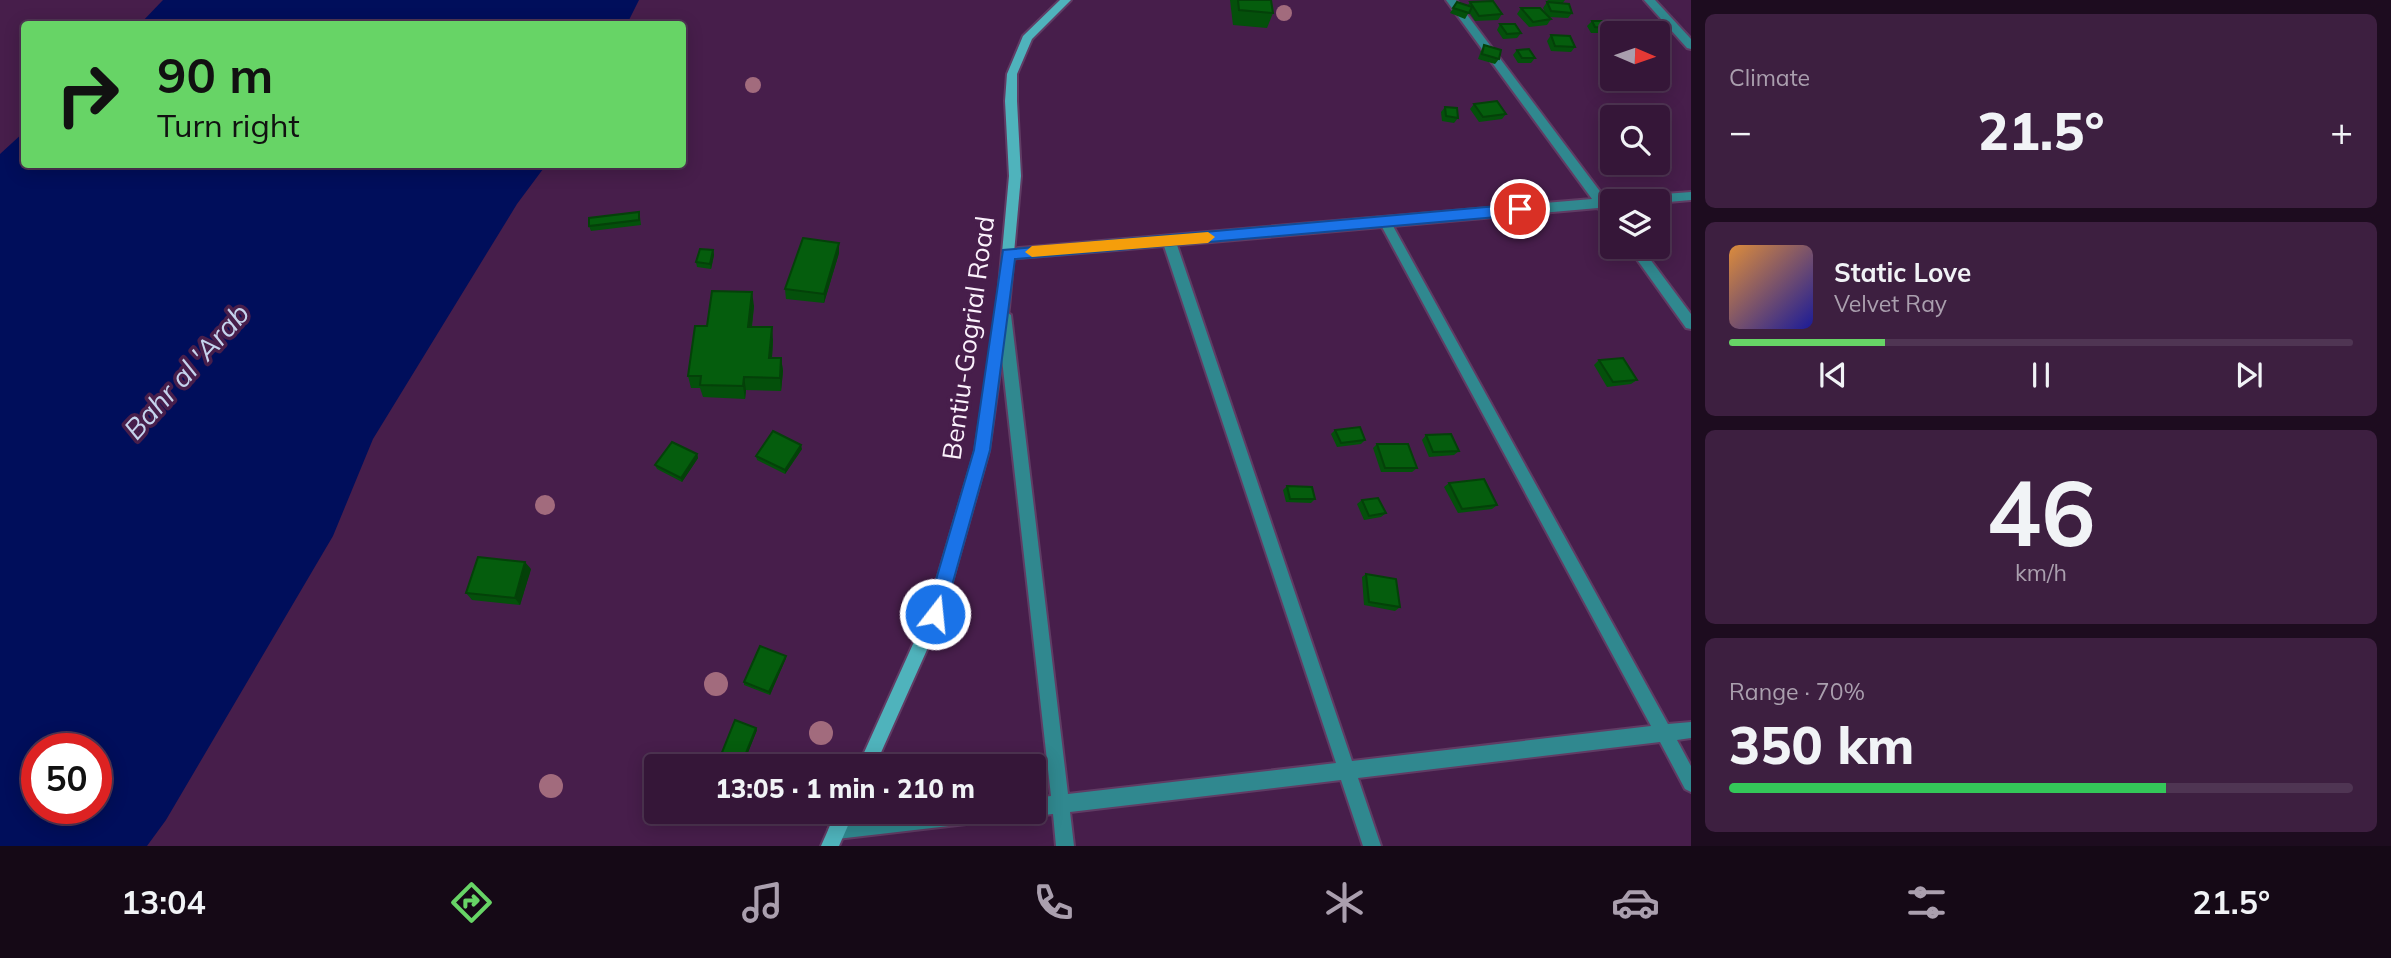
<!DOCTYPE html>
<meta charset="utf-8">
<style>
body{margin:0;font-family:Mulish,sans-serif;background:#3d1f40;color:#f1f3f6;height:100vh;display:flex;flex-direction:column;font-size:26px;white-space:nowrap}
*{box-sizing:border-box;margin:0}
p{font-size:23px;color:#aa9fae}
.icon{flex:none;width:38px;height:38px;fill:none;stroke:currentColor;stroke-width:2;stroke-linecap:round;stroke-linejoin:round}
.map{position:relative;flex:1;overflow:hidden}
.side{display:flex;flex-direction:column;gap:14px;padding:14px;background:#1d0c1f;width:700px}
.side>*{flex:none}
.hud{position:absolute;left:21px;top:21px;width:665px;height:147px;border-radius:7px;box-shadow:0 4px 18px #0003,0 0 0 2px #4f3553;background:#67d466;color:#111;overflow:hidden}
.needle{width:46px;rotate:92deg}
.controls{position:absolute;left:1600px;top:21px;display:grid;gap:14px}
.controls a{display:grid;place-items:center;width:70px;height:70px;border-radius:7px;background:#351638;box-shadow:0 4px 18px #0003,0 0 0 2px #4f3553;font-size:35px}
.speed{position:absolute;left:21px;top:733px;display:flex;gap:14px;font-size:35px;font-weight:700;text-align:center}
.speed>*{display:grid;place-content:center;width:91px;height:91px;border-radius:50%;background:#351638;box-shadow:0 4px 18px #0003,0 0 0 2px #4f3553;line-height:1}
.speed .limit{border:10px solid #d22;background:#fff;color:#111}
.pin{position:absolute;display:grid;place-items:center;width:60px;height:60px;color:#fff;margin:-30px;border:4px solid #fff;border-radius:50%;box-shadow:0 2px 7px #0007}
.me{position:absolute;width:77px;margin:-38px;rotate:16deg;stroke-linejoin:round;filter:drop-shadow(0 0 5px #0008)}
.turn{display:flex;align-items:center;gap:24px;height:147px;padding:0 21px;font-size:32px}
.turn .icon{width:91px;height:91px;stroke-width:2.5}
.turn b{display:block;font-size:49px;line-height:60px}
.big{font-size:52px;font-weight:800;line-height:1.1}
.side .card{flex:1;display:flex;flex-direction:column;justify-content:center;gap:10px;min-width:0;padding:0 24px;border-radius:10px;background:#3d1f40}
.side .dial{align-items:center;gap:0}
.dial b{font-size:91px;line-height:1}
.song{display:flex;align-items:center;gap:21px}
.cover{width:84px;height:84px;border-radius:10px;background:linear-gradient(135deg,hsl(30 70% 55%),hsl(240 70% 35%))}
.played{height:7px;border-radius:4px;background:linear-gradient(90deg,#67d466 25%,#4f3553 25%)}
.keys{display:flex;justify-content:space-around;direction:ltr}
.heat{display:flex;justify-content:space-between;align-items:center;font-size:38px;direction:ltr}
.charge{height:10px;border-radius:5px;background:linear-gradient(90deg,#34c759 70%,#4f3553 0)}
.trip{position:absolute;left:644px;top:754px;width:402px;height:70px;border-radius:7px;background:#351638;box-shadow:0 4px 18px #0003,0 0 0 2px #4f3553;font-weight:800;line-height:70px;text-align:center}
.tabs{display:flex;height:112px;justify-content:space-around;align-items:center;background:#150916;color:#aa9fae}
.tabs .icon{width:49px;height:49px}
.tabs .active{color:#67d466}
.tabs b{font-size:32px;color:#f1f3f6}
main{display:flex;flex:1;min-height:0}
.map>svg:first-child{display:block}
.water{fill:#000e5b;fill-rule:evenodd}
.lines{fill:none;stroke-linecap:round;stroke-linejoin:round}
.street-casing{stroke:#603c64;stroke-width:4}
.secondary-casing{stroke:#603c64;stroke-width:4}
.street{fill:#30888f;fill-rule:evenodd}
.secondary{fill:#4fb3bc;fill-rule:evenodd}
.tree{fill:#a26b7d}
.wall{fill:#04500b}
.shaded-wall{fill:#044109}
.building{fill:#055d0d;stroke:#044109;stroke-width:2}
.route{fill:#1a73e8;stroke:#114b97;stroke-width:2}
.slow{fill:#f59e0b}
.labels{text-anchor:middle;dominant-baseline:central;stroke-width:7;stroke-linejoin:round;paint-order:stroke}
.street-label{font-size:26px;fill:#fbf1fc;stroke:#471e4b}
.water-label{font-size:28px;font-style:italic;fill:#c5d3ed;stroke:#471e4b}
</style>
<main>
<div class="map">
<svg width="1691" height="846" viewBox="0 0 1691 846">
<rect width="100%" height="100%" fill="#471e4b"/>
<g class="water">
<polygon points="163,0 639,0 627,24 140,24"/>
<path d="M24,132V164L546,165L517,204L373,439L333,536L166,820L147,846H0V154ZM37,749H96V808H37Z"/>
</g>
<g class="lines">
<g class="street-casing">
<g id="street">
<path d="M1446,0H1456L1605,198H1612L1618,201H1612V221L1608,220L1598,208L1393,226L1668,724L1691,722V738L1677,740L1691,766V792L1685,789L1660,742L1358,778L1381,846H1363L1341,780L1070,812L1074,846H1056L1053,814L1034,816L1027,812H1034V798L1051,796L997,315L1004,310L1011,315L1068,794L1336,763L1164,246L1008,259L1002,254L1008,249L1592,199ZM1382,227L1651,726L1352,761L1177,245Z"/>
<polygon points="1644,0 1655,0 1691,39 1691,49 1687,48"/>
<polygon points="1691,192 1691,200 1657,203 1618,201 1624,197"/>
<polygon points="1628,247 1641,247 1691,314 1691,329 1686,328"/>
<polygon points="916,812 1001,812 998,818 992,821 837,839 831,836 828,830 831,824 837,821"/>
</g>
</g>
<g class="secondary-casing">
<g id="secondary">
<polygon points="1060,0 1071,0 1032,39 1017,74 1017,101 1021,176 1009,308 989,451 943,614 875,766 858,766 927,613 975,451 997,308 1009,176 1005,101 1007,74 1023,36"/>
<polygon points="836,812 854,812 839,846 821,846"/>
</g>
</g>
<use href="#street" class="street"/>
<use href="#secondary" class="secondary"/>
</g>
<g class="tree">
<circle cx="1284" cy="13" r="8"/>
<circle cx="753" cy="85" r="8"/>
<circle cx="545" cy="505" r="10"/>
<circle cx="716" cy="684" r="12"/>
<circle cx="821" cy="733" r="12"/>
<circle cx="551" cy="786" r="12"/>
</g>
<g class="wall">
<polygon points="1230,0 1271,0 1273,13 1267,28 1233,25"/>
<polygon points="1547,0 1565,0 1562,4 1572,13 1568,18 1549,17 1551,19 1547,25 1529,27 1517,14 1521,8 1546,14 1543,8 1547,2 1549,2"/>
<polygon points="1457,2 1468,5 1470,2 1502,14 1498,20 1475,21 1469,12 1465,19 1450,13"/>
<polygon points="1592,21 1607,28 1603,33 1591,33 1587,26"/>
<polygon points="1500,24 1521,33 1517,38 1503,39 1497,30"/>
<polygon points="1551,35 1575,47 1571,52 1551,51 1547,41"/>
<polygon points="1484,45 1499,59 1495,64 1478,59 1481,51"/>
<polygon points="1517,50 1535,58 1531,63 1518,63 1513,55"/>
<polygon points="1474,104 1506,114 1502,119 1479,122 1470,109"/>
<polygon points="1445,107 1458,118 1454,123 1442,121 1441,112"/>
<polygon points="640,217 641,225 591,231 589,226"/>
<polygon points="839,243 839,253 824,303 786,299 785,289"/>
<polygon points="713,250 714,255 711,269 697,267 696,262"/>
<polygon points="754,306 752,327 773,340 772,358 781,358 783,371 781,391 746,390 745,399 703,397 700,388 691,388 688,376 707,326"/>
<polygon points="1599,360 1637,380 1631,384 1607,387 1594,365"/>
<polygon points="1335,430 1365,440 1361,444 1337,447 1331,434"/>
<polygon points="1426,435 1459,451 1454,455 1429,457 1422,440"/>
<polygon points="1377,444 1417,468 1412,472 1381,472 1373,448"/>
<polygon points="802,449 785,474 757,460 756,456"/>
<polygon points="697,454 698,458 682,482 657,469 655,465"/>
<polygon points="1449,483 1497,505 1492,509 1458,513 1444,487"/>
<polygon points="1287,486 1315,499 1311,503 1286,502 1283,490"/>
<polygon points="1362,500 1386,513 1381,517 1364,520 1357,504"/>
<polygon points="531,569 520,605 472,600 466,593"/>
<polygon points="1366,574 1400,607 1395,611 1364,605 1362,577"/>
<polygon points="786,658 770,695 744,685 744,682"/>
<polygon points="757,730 743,765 722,757 721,755"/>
</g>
<g class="shaded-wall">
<polygon points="839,243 839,253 824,303 824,294"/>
<polygon points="713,250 714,255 711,269 710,264"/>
<polygon points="752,292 754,306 750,340 748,327"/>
<polygon points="772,327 773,340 771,371 769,358"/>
<polygon points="781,358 783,371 781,391 780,378"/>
<polygon points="744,377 746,390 745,399 743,386"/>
<polygon points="801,445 802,449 785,474 785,470"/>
<polygon points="697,454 698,458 682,482 681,478"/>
<polygon points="525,562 531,569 520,605 515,598"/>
<polygon points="786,656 786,658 770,695 769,692"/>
<polygon points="756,728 757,730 743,765 742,763"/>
</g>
<g class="building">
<polygon points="1238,0 1271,0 1273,13 1239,10"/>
<polygon points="1493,1 1502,14 1479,16 1470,2"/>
<polygon points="1457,2 1472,7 1469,13 1453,8"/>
<polygon points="1547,2 1569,4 1572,13 1551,11"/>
<polygon points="1521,8 1540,8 1551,19 1533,22"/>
<polygon points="1592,21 1603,21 1607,28 1595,27"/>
<polygon points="1500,24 1515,24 1521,33 1507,34"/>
<polygon points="1650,28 1653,33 1640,33 1639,30"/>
<polygon points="1551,35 1570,36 1575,47 1555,46"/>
<polygon points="1484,45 1501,50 1499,59 1482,54"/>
<polygon points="1529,49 1535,58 1522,58 1517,50"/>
<polygon points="1497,101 1506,114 1483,117 1474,104"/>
<polygon points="1445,107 1457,108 1458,118 1446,116"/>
<polygon points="639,212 639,220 589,226 589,218"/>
<polygon points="803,238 839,243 824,294 785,289"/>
<polygon points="700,249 713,250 710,264 696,262"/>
<polygon points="712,291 752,292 748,327 772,327 769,358 781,358 780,378 744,377 743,386 700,385 701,376 688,376 695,326 707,326"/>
<polygon points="1623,358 1637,380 1613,382 1599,360"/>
<polygon points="1360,427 1365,440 1341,443 1335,430"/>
<polygon points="773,431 801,445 785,470 756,456"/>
<polygon points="1451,434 1459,451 1433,452 1426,435"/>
<polygon points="672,442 697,454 681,478 655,465"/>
<polygon points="1377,444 1408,444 1417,468 1385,468"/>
<polygon points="1484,479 1497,505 1462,509 1449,483"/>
<polygon points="1287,486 1312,487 1315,499 1290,499"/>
<polygon points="1378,498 1386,513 1369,516 1362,500"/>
<polygon points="478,557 525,562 515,598 466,593"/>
<polygon points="1366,574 1396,579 1400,607 1369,602"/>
<polygon points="760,646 786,656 769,692 744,682"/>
<polygon points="735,720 756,728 742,763 721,755"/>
</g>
<polygon class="route" points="1520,204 1527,209 1520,215 1015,259 990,450 944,614 941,620 935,623 929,620 926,614 974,450 1003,250"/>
<polygon class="slow" points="1208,232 1215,237 1208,243 1032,257 1025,252 1032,246"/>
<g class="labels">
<g class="street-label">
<text transform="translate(968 338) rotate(-82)">Bentiu-Gogrial Road</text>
</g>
<g class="water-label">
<text transform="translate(186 371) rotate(-48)">Bahr al 'Arab</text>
</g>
</g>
</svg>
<div class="controls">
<a><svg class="needle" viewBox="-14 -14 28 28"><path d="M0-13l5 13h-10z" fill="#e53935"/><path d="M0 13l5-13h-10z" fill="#aa9fae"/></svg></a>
<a><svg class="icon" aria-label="search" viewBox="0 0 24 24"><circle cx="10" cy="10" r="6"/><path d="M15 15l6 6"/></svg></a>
<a><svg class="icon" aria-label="layers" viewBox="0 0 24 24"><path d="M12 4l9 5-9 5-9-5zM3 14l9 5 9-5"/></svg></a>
</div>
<div class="speed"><div class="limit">50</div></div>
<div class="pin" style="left:1520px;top:209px;background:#d93025"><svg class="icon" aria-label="arrive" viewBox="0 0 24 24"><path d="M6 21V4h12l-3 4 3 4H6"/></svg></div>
<svg class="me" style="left:935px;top:614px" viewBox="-20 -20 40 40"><circle r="17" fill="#1a73e8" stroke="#fff" stroke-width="3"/><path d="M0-11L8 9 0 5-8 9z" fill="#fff"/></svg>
<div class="trip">13:05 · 1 min · 210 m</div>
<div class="hud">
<div class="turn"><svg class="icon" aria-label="right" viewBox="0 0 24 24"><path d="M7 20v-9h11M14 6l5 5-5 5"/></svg><div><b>90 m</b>Turn right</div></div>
</div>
</div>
<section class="side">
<div class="card"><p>Climate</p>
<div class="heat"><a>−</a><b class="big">21.5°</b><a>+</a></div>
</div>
<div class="card">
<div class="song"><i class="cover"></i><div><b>Static Love</b><p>Velvet Ray</p></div></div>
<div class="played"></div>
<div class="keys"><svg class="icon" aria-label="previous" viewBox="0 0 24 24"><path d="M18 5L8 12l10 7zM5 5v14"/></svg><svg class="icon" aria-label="pause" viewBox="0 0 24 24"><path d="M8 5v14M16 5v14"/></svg><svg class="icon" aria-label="next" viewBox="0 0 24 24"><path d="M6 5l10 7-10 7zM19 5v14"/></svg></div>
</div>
<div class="card dial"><b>46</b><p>km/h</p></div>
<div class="card"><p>Range · 70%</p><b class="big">350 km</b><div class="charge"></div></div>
</section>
</main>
<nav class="tabs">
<b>13:04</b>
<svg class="icon active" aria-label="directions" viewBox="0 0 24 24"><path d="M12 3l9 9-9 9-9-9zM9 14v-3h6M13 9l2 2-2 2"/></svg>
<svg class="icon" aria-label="music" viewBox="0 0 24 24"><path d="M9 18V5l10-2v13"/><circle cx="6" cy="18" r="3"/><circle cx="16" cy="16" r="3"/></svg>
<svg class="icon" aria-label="phone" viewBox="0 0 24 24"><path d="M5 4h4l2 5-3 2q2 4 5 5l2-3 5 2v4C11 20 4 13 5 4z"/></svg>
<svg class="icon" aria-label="climate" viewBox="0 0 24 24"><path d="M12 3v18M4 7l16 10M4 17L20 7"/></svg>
<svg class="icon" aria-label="car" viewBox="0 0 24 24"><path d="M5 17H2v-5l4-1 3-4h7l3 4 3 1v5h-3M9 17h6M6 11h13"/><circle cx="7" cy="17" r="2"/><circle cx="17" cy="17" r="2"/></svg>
<svg class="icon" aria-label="filters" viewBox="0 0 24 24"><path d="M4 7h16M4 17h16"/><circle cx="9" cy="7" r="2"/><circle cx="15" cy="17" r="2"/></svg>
<b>21.5°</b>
</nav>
